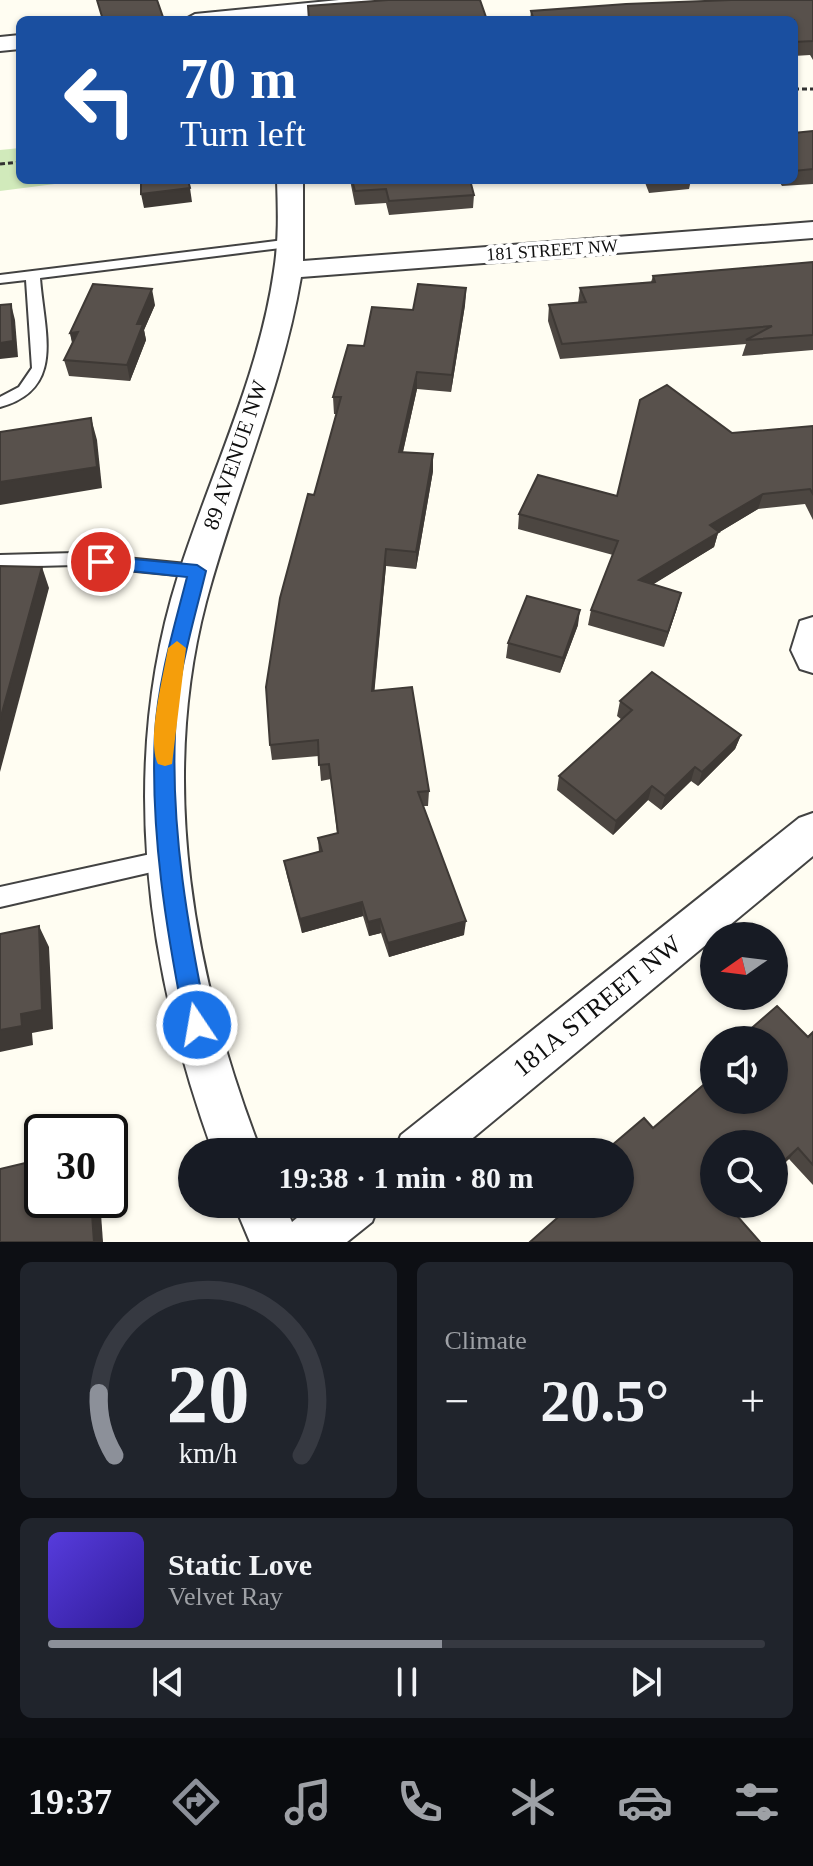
<!DOCTYPE html>
<meta charset="utf-8">
<style>
body{margin:0;font-family:"Times New Roman",serif;background:#20242c;color:#f1f3f6;height:100vh;display:flex;flex-direction:column;font-size:30px;white-space:nowrap}
*{box-sizing:border-box;margin:0}
p{font-size:26px;color:#9ea1a6}
.icon{flex:none;width:44px;height:44px;fill:none;stroke:currentColor;stroke-width:2;stroke-linecap:round;stroke-linejoin:round}
.map{position:relative;height:1242px;overflow:hidden}
.sheet{display:flex;flex-direction:column;gap:20px;padding:20px;background:#0d0f14;flex:1}
.sheet>*{flex:none}
.banner{position:absolute;left:16px;top:16px;width:782px;height:168px;border-radius:12px;box-shadow:0 2px 6px #0004;background:#1a4fa0;color:#fff;overflow:hidden}
.needle{width:52px;rotate:256deg}
.controls{position:absolute;left:700px;top:922px;display:grid;gap:16px}
.controls a{display:grid;place-items:center;width:88px;height:88px;border-radius:50%;background:#171b24;box-shadow:0 2px 6px #0004;font-size:40px}
.speed{position:absolute;left:24px;top:1114px;display:flex;gap:16px;font-size:40px;font-weight:700;text-align:center}
.speed>*{display:grid;place-content:center;width:104px;height:104px;border-radius:50%;background:#171b24;box-shadow:0 2px 6px #0004;line-height:1}
.speed .limit{border:4px solid #111;border-radius:12px;background:#fff;color:#111}
.pin{position:absolute;display:grid;place-items:center;width:68px;height:68px;color:#fff;margin:-34px;border:4px solid #fff;border-radius:50%;box-shadow:0 2px 8px #0007}
.me{position:absolute;width:88px;margin:-44px;rotate:348deg;stroke-linejoin:round;filter:drop-shadow(0 0 6px #0008)}
.turn{display:flex;align-items:center;gap:28px;height:168px;padding:0 32px;font-size:36px}
.turn .icon{width:104px;height:104px;stroke-width:2.5}
.turn b{display:block;font-size:56px;line-height:68px}
.big{font-size:60px;font-weight:600;line-height:1.1}
.sheet .widget{flex:1;display:flex;flex-direction:column;justify-content:center;gap:12px;min-width:0;padding:0 28px;border-radius:12px;background:#20242c}
.sheet .dial{align-items:center;gap:0}
.dial svg{height:208px;overflow:visible;fill:none;stroke:#363941;stroke-width:7;stroke-linecap:round;text-anchor:middle}
.dial text{fill:#f1f3f6;stroke:none}
.song{display:flex;align-items:center;gap:24px}
.cover{width:96px;height:96px;border-radius:12px;background:linear-gradient(135deg,hsl(250 70% 55%),hsl(250 70% 35%))}
.played{height:8px;border-radius:4px;background:linear-gradient(90deg,#8c9099 55%,#363941 55%)}
.keys{display:flex;justify-content:space-around;direction:ltr}
.heat{display:flex;justify-content:space-between;align-items:center;font-size:44px;direction:ltr}
.sheet .tiles{flex:1;display:grid;gap:20px;grid-template-columns:1fr 1fr}
.widget:last-child{grid-column:span 2}
.trip{position:absolute;left:178px;top:1138px;width:456px;height:80px;border-radius:40px;background:#171b24;box-shadow:0 2px 6px #0004;font-weight:600;line-height:80px;text-align:center}
.dock{display:flex;height:128px;justify-content:space-around;align-items:center;background:#090b0e;color:#9ea1a6}
.dock .icon{width:56px;height:56px}
.dock .on{color:#8c9099}
.dock b{font-size:36px;color:#f1f3f6}
.map>svg:first-child{display:block}
.green{fill:#d1eabb}
.lines{fill:none;stroke-linecap:round;stroke-linejoin:round}
.lane-casing{stroke:#424242;stroke-width:4}
.street-casing{stroke:#424242;stroke-width:4}
.path{stroke:#313131;stroke-width:3;stroke-dasharray:5 3;stroke-linecap:butt}
.lane{fill:#fff;fill-rule:evenodd}
.street{fill:#fff;fill-rule:evenodd}
.wall{fill:#4c4641}
.shaded-wall{fill:#3e3935}
.building{fill:#58514c;stroke:#3e3935;stroke-width:2}
.route{fill:#1a73e8;stroke:#114b97;stroke-width:2}
.slow{fill:#f59e0b}
.labels{text-anchor:middle;dominant-baseline:central;stroke-width:8;stroke-linejoin:round;paint-order:stroke}
.far-street-label{font-size:18px;fill:#0f0f0f;stroke:#fff}
.street-label{font-size:22px;fill:#0f0f0f;stroke:#fff}
.near-street-label{font-size:26px;fill:#0f0f0f;stroke:#fff}
</style>
<div class="map">
<svg width="813" height="1242" viewBox="0 0 813 1242">
<rect width="100%" height="100%" fill="#fffdf2"/>
<polygon class="green" points="20,148 20,180 86,180 0,191 0,150"/>
<g class="lines">
<g class="lane-casing">
<g id="lane">
<path d="M292,239L299,243L297,246L40,278C44,332 66,389 0,407V397L19,387L32,368L26,280L0,283V275Z"/>
<polygon points="75,553 197,565 206,571 197,577 75,565 0,567 0,555"/>
<polygon points="169,850 176,852 179,859 176,866 169,868 0,907 0,887"/>
</g>
</g>
<g class="street-casing">
<g id="street">
<polygon points="339,0 449,0 438,6 256,20 184,20 195,14"/>
<polygon points="20,35 20,49 0,51 0,37"/>
<path d="M277,180H303V261L813,222V238L301,277C282,389 235,493 206,602C158,785 194,979 261,1152H213C146,968 118,766 178,576C210,475 259,376 274,271C279,240 278,210 277,180Z"/>
<polygon points="813,617 813,673 800,669 791,650 800,621"/>
<polygon points="813,813 813,856 456,1152 394,1152 401,1135 799,818"/>
<polygon points="234,1204 284,1204 292,1222 314,1204 379,1204 372,1222 347,1242 250,1242"/>
</g>
</g>
<g class="path">
<polyline points="794,89 813,89"/>
<polyline points="0,164 20,162"/>
</g>
<use href="#lane" class="lane"/>
<use href="#street" class="street"/>
</g>
<g class="wall">
<polygon points="813,0 813,60 810,55 794,56 794,20 530,20 531,11"/>
<polygon points="813,131 813,184 782,186 778,180 794,180 794,133"/>
<polygon points="350,180 470,180 474,195 473,208 389,215 386,203 355,205"/>
<polygon points="644,180 691,180 689,189 649,193"/>
<polygon points="813,262 813,350 742,356 746,344 560,359 548,321 549,305 578,303 580,288 651,282 653,276"/>
<polygon points="466,288 465,305 451,392 417,389 403,452 433,471 416,569 386,566 374,690 429,791 428,806 423,806 464,935 389,957 381,933 369,936 363,916 302,933 287,876 284,861 319,852 318,838 337,833 331,779 321,781 319,756 272,760 270,745 314,495 336,414 334,414 333,397 364,346 413,310"/>
<polygon points="155,305 144,330 146,340 130,381 69,376 64,360 72,343 70,333"/>
<polygon points="813,426 813,520 805,504 758,509 718,533 714,547 653,584 677,608 664,647 588,625 591,610 613,555 518,529 519,514 617,496 732,433"/>
<polygon points="578,625 560,673 506,658 508,643"/>
<polygon points="620,701 741,735 735,749 698,786 691,781 661,810 648,800 613,835 557,790 559,776 622,720 617,716"/>
<polygon points="813,1032 813,1185 789,1159 714,1204 741,1204 733,1211 620,1204 653,1128 713,1076 709,1072 714,1063 714,1100"/>
</g>
<g class="shaded-wall">
<polygon points="190,188 192,202 144,208 141,194"/>
<polygon points="466,288 465,305 451,392 452,375"/>
<polygon points="152,289 155,305 144,330 146,340 130,381 127,365 137,324"/>
<polygon points="11,304 15,320 18,357 0,359 0,343"/>
<polygon points="78,332 74,349 70,333"/>
<polygon points="417,372 417,389 399,469 399,452"/>
<polygon points="91,418 97,440 102,488 0,505 0,482"/>
<polygon points="433,454 433,471 416,569 416,552"/>
<polygon points="763,494 758,509 718,533 714,547 636,595 639,580 710,525"/>
<polygon points="386,549 386,566 373,707 372,691"/>
<polygon points="42,567 49,588 0,772 0,720"/>
<polygon points="681,593 677,608 664,647 668,632"/>
<polygon points="580,610 578,625 560,673 563,658"/>
<polygon points="741,735 735,749 698,786 702,772"/>
<polygon points="695,767 691,781 661,810 665,796"/>
<polygon points="652,786 648,800 613,835 616,821"/>
<polygon points="362,902 363,916 302,933 300,919"/>
<polygon points="380,919 381,933 369,936 368,922"/>
<polygon points="466,921 464,935 389,957 388,943"/>
<polygon points="39,926 49,947 53,1029 32,1033 33,1045 0,1052 0,1030 21,1014"/>
<polygon points="798,1148 789,1159 774,1174 774,1170"/>
<polygon points="91,1200 100,1200 103,1242 94,1242"/>
</g>
<g class="building">
<polygon points="97,0 157,0 164,20 103,20"/>
<polygon points="388,0 480,0 487,20 309,20 308,6"/>
<polygon points="731,0 813,0 813,41 794,42 794,20 534,20 531,11 626,4"/>
<polygon points="813,131 813,169 794,171 794,133"/>
<polygon points="141,180 188,180 190,188 141,194"/>
<polygon points="352,180 470,180 474,195 389,201 386,189 355,191"/>
<polygon points="813,262 813,335 746,340 772,326 562,344 549,305 586,302 580,288 655,282 653,276"/>
<polygon points="93,284 152,289 137,324 143,324 127,365 64,360 78,332 70,333"/>
<polygon points="418,284 466,288 452,375 417,372 399,452 433,454 416,552 386,549 372,691 412,687 429,791 418,792 466,921 388,943 380,919 368,922 362,902 300,919 284,861 322,851 318,838 338,833 329,764 319,765 318,740 270,745 266,687 280,598 308,494 314,495 341,397 333,397 348,345 364,346 372,307 413,310"/>
<polygon points="11,304 13,341 0,343 0,305"/>
<polygon points="667,385 732,433 813,426 813,494 810,489 763,494 710,525 719,532 639,580 681,593 668,632 591,610 618,541 519,514 538,475 617,496 640,400"/>
<polygon points="91,418 97,467 0,482 0,432"/>
<polygon points="0,566 42,567 0,720"/>
<polygon points="527,596 580,610 563,658 508,643"/>
<polygon points="652,672 741,735 702,772 695,767 665,796 652,786 616,821 559,776 632,710 620,701"/>
<polygon points="39,926 42,1010 21,1014 22,1026 0,1030 0,934"/>
<polygon points="777,1006 808,1037 813,1032 813,1165 798,1148 774,1170 774,1144 714,1144 714,1204 737,1204 731,1209 760,1242 530,1242 573,1204 620,1204 620,1152 604,1152 644,1118 653,1128 714,1076 714,1100 774,1100 774,1040 738,1040"/>
<polygon points="42,1159 42,1200 91,1200 94,1242 0,1242 0,1169"/>
</g>
<path class="route" d="M101,556L197,565L206,571C193,625 176,678 175,733C171,831 188,929 208,1025L205,1033L197,1036L189,1033L185,1025C166,929 150,830 155,733C158,680 174,628 187,577L95,567L92,562L95,557Z"/>
<path class="slow" d="M177,641L186,648L172,764L165,766L158,764C146,740 164,675 168,648Z"/>
<g class="labels">
<g class="far-street-label">
<text transform="translate(552 250) rotate(-4)">181 STREET NW</text>
</g>
<g class="street-label">
<text transform="translate(235 455) rotate(-71)">89 AVENUE NW</text>
</g>
<g class="near-street-label">
<text transform="translate(597 1006) rotate(-39)">181A STREET NW</text>
</g>
</g>
</svg>
<div class="controls">
<a><svg class="needle" viewBox="-14 -14 28 28"><path d="M0-13l5 13h-10z" fill="#e53935"/><path d="M0 13l5-13h-10z" fill="#9ea1a6"/></svg></a>
<a><svg class="icon" aria-label="sound" viewBox="0 0 24 24"><path d="M4 9h4l5-4v14l-5-4H4zM17 9q2 3 0 6"/></svg></a>
<a><svg class="icon" aria-label="search" viewBox="0 0 24 24"><circle cx="10" cy="10" r="6"/><path d="M15 15l6 6"/></svg></a>
</div>
<div class="speed"><div class="limit">30</div></div>
<div class="pin" style="left:101px;top:562px;background:#d93025"><svg class="icon" aria-label="arrive" viewBox="0 0 24 24"><path d="M6 21V4h12l-3 4 3 4H6"/></svg></div>
<svg class="me" style="left:197px;top:1025px" viewBox="-20 -20 40 40"><circle r="17" fill="#1a73e8" stroke="#fff" stroke-width="3"/><path d="M0-11L8 9 0 5-8 9z" fill="#fff"/></svg>
<div class="trip">19:38 · 1 min · 80 m</div>
<div class="banner">
<div class="turn"><svg class="icon" aria-label="left" viewBox="0 0 24 24"><path d="M17 20v-9H6M10 6l-5 5 5 5"/></svg><div><b>70 m</b>Turn left</div></div>
</div>
</div>
<section class="sheet">
<div class="tiles">
<div class="widget dial"><svg viewBox="0 0 100 80">
<path d="M14 69A42 42 0 1 1 86 69"/>
<path d="M14 69A42 42 0 0 1 8 45" stroke="#8c9099"/>
<text x="50" y="56" font-size="32" font-weight="700">20</text>
<text x="50" y="72" font-size="11">km/h</text>
</svg></div>
<div class="widget"><p>Climate</p>
<div class="heat"><a>−</a><b class="big">20.5°</b><a>+</a></div>
</div>
<div class="widget">
<div class="song"><i class="cover"></i><div><b>Static Love</b><p>Velvet Ray</p></div></div>
<div class="played"></div>
<div class="keys"><svg class="icon" aria-label="previous" viewBox="0 0 24 24"><path d="M18 5L8 12l10 7zM5 5v14"/></svg><svg class="icon" aria-label="pause" viewBox="0 0 24 24"><path d="M8 5v14M16 5v14"/></svg><svg class="icon" aria-label="next" viewBox="0 0 24 24"><path d="M6 5l10 7-10 7zM19 5v14"/></svg></div>
</div>
</div>
</section>
<nav class="dock">
<b>19:37</b>
<svg class="icon on" aria-label="directions" viewBox="0 0 24 24"><path d="M12 3l9 9-9 9-9-9zM9 14v-3h6M13 9l2 2-2 2"/></svg>
<svg class="icon" aria-label="music" viewBox="0 0 24 24"><path d="M9 18V5l10-2v13"/><circle cx="6" cy="18" r="3"/><circle cx="16" cy="16" r="3"/></svg>
<svg class="icon" aria-label="phone" viewBox="0 0 24 24"><path d="M5 4h4l2 5-3 2q2 4 5 5l2-3 5 2v4C11 20 4 13 5 4z"/></svg>
<svg class="icon" aria-label="climate" viewBox="0 0 24 24"><path d="M12 3v18M4 7l16 10M4 17L20 7"/></svg>
<svg class="icon" aria-label="car" viewBox="0 0 24 24"><path d="M5 17H2v-5l4-1 3-4h7l3 4 3 1v5h-3M9 17h6M6 11h13"/><circle cx="7" cy="17" r="2"/><circle cx="17" cy="17" r="2"/></svg>
<svg class="icon" aria-label="filters" viewBox="0 0 24 24"><path d="M4 7h16M4 17h16"/><circle cx="9" cy="7" r="2"/><circle cx="15" cy="17" r="2"/></svg>
</nav>
